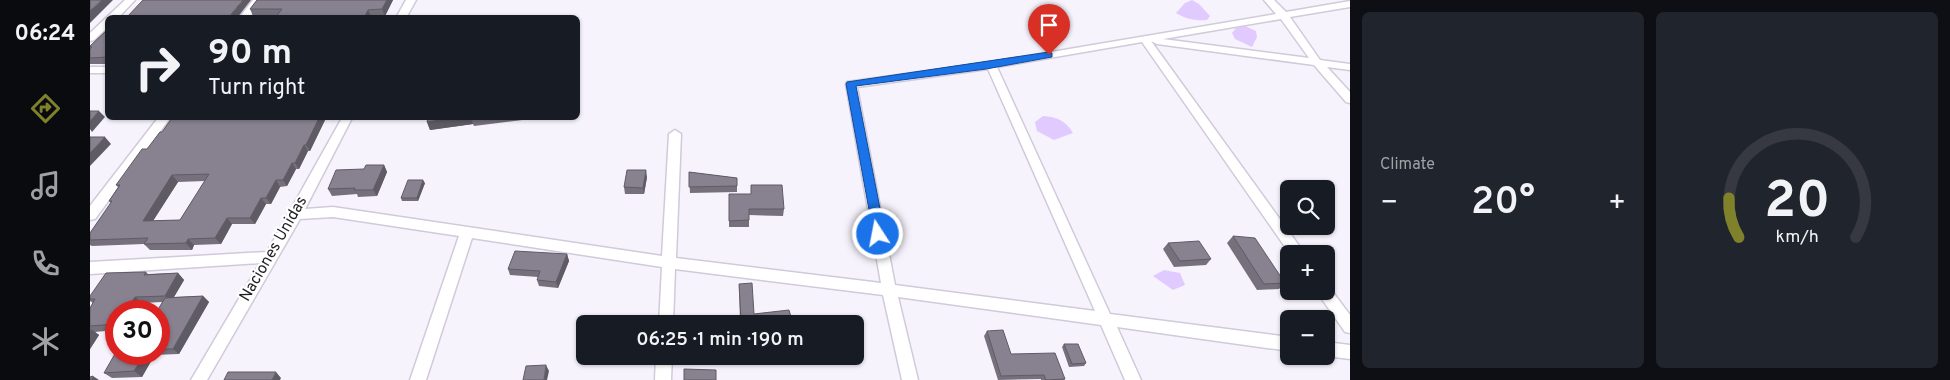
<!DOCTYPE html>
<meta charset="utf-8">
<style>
body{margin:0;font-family:Overpass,sans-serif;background:#20242c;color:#f1f3f6;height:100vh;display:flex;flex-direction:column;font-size:19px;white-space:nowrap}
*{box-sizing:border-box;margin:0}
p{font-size:16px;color:#9ea1a6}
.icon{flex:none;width:28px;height:28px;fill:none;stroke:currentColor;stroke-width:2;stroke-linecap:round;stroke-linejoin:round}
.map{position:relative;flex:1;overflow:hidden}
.sheet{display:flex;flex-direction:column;gap:12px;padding:12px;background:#0d0f14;width:600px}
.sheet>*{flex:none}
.banner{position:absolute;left:15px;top:15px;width:475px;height:105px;border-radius:8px;box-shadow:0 1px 4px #0004;background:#171b24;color:#f1f3f6;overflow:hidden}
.buttons{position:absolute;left:1190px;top:180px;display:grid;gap:10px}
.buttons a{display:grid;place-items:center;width:55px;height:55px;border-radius:8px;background:#171b24;box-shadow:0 1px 4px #0004;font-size:25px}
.speed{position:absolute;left:15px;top:300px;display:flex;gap:10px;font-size:25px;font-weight:700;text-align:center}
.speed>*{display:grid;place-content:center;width:65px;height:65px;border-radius:50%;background:#171b24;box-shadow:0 1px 4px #0004;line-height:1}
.speed .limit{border:8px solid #d22;background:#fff;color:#111}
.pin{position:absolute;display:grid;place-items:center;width:42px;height:42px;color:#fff;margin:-51px -21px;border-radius:50% 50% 50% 0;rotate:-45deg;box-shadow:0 0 5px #0007}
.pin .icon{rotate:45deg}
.me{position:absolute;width:55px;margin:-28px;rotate:349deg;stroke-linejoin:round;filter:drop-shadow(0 0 4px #0008)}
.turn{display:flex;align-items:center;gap:18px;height:105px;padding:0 20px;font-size:22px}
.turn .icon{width:65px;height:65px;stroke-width:2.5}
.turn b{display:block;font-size:35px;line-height:42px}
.big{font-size:38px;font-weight:600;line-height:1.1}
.sheet .tile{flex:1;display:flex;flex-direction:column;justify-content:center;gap:8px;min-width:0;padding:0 18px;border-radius:8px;background:#20242c}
.sheet .dial{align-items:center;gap:0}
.dial svg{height:130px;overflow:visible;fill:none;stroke:#363941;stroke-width:7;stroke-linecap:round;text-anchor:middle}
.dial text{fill:#f1f3f6;stroke:none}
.heat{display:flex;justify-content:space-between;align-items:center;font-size:28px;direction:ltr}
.sheet .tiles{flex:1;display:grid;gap:12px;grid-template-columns:repeat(2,1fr)}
.trip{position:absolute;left:486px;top:315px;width:288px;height:50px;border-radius:8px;background:#171b24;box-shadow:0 1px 4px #0004;font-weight:600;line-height:50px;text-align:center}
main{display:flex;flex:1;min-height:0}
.tabs{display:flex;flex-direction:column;width:90px;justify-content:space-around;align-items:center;background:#090b0e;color:#9ea1a6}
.tabs .icon{width:35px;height:35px}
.tabs .on{color:#80822b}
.tabs b{font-size:22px;color:#f1f3f6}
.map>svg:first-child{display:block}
.green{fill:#e1caff}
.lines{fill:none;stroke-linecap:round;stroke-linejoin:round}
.minor-casing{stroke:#d0cada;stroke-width:3}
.minor{fill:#fff;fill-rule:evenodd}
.wall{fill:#75707c;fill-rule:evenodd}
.shaded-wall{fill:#5f5b65}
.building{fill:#888290;stroke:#5f5b65;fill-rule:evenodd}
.route{fill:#1a73e8;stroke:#114b97}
.labels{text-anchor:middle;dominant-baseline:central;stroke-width:4.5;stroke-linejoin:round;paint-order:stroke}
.street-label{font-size:16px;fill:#211f25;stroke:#fff}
</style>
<main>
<nav class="tabs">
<b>06:24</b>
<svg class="icon on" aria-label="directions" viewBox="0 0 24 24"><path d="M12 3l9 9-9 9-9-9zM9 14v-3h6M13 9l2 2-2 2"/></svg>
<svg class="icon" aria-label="music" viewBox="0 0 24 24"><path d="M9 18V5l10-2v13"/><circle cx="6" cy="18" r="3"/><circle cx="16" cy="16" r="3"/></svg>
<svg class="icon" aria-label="phone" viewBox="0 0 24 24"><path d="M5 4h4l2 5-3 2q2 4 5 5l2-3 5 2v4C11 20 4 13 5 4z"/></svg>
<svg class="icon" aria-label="climate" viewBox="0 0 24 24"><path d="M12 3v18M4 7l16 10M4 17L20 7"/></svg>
</nav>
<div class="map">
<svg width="1260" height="380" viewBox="0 0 1260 380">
<rect width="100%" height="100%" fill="#f7f3fd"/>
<g class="green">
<path d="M1102,0L1109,4L1120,16L1117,20C1105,21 1096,19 1086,13L1095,3Z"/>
<polygon points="1155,26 1166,31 1167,37 1162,47 1145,39 1142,33 1146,28"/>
<path d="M953,116C967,117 975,120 983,133L964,140L947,131L945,122Z"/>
<polygon points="1074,270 1090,273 1095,285 1083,290 1063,276"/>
</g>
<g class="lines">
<g class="minor-casing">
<g id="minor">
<polygon points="35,0 45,0 28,18 18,18 18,27 4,40 0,41 0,33"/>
<polygon points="163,0 173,0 159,18 149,18"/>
<polygon points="316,0 326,0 316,18 306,18"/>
<path d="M1174,0H1184L1196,12L1260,1V7L1200,17L1230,60L1260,64V70L1237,67L1260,92V103L1256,102L1224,65L1067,44L1061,41L1215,254H1200L1052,42L907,67L1020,314L1199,337V351L1027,327L1051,380H1035L1011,325L808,297L828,380H812L793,295L585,269L583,324H569L572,267L382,238L336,380H320L369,236L243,217L210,219L117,380H101L170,263L0,274V262L177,252L252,118H262L215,209L243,207L572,256L579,134L585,130L591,134L586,258L791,283L756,84L757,82L896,63L1186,14ZM1191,19L1219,58L1073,39ZM898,69L1005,311L805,285L767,87Z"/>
<rect x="0" y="67" width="18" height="6"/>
<polygon points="68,118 80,118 5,219 0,220 0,206"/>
<polygon points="1236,286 1239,287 1260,315 1260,333 1255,332 1229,295 1227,291 1236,291"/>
<polygon points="1236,342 1260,345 1260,359 1236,356"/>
<polygon points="566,356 582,356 581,380 565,380"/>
</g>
</g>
<use href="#minor" class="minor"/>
</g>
<g class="wall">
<polygon points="167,0 303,0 295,16 163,16 160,9"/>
<polygon points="18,29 18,64 0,64 0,46"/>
<path d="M82,118H236L220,151H218L209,169H206L197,186L190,187L181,204H176L165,224H142L131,244L104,245L102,250H60L54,244L2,246L0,245V233L21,203L19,201L28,187L26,185L72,132ZM115,181L90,220L63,221L88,182Z"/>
<polygon points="338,118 449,118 384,126 383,124 340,130 337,122"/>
<polygon points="294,165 297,172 287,196 268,197 267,194 242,196 238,189"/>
<polygon points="599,172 647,178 647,192 600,193"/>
<polygon points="557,177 554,194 535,194 534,187"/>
<polygon points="335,183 328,201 312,201 311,198"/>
<polygon points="661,185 694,209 693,216 659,215 659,227 639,227 639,194 661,194"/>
<polygon points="1143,236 1195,283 1189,289 1167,290 1137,243"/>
<polygon points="1078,243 1121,259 1116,265 1084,267 1073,249"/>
<polygon points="477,254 479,261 468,288 449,286 447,280 448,277 420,275 418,269"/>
<polygon points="56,272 58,274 88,273 94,280 84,297 113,296 119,302 89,354 63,355 64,356 52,377 22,378 14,373 26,354 69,354 69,311 72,302 52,303 26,311 26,330 5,332 9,335 0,349 0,308 3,303 0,301 0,296"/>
<polygon points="649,284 664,314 703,324 650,324"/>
<polygon points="897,331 921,354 975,379 974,380 951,380 951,379 908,380 894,336"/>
<polygon points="974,344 996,363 994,366 979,367 972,347"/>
</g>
<g class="shaded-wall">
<polygon points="12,0 23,0 0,23 0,11"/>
<polygon points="153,0 161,0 147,18 138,18"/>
<polygon points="297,0 303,0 295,16 292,9"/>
<polygon points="278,10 281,16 280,18 274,18"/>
<polygon points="9,111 15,117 2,132 0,129 0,121"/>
<polygon points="229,118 236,118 220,151 216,145"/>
<polygon points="363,118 381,118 383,124 340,130 337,122"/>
<polygon points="15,137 21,144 0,166 0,153"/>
<polygon points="214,145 218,151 209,169 205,163"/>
<polygon points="202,163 206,169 197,186 193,180"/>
<polygon points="294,165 297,172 287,196 283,190"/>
<polygon points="556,170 557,177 554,194 553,188"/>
<polygon points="82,175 88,182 59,227 53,221"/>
<polygon points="186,180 190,187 181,204 176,198"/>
<polygon points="333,180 335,183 328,201 327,198"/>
<polygon points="171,198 176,204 165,224 160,218"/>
<polygon points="137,218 142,224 131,244 125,238"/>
<polygon points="98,239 104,245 102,250 96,243"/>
<polygon points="477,254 479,261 468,288 466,282"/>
<polygon points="88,273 94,280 81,302 75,296"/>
<polygon points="113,296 119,302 89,354 83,349"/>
<polygon points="45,297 52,303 47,311 37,311"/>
<polygon points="1,329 9,335 0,349 0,331"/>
<polygon points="55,354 61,354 64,356 52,377 44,371"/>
<polygon points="456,365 459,371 457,380 454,380"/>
<polygon points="186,372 191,378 190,380 182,380"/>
<polygon points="3,376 9,380 1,380"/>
</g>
<g class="building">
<polygon points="0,0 12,0 0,11"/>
<polygon points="53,0 153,0 138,18 36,18"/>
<polygon points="167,0 297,0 292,9 278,10 274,18 185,18 192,9 160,9"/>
<polygon points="18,29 18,57 0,58 0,49 2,47 0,47 0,46"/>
<polygon points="0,111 9,111 0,121"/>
<path d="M82,118H229L216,145H214L205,163H202L193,180H186L176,198H171L160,218H137L125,238L98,239L96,243L54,244L58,238L0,240V233L22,201H19L30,185H26L52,149H57L70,132H72ZM119,174L90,220L53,221L82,175Z"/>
<polygon points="338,118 363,118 337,122"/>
<polygon points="0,137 15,137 0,153"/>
<polygon points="276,165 294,165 283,190 264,190 265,188 238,189 246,170 274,169"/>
<polygon points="537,170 556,170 553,188 534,187"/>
<polygon points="599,172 647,178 647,186 599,187"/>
<polygon points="318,180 333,180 327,198 311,198"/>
<polygon points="661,185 692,185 694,209 659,209 659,220 639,221 639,194 661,194"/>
<polygon points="1143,236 1165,238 1195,283 1174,284"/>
<polygon points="1109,241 1121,259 1090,261 1078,243"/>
<polygon points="425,251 477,254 466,282 447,280 450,271 418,269"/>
<polygon points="56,272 54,275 88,273 75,296 45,297 37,311 26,311 26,324 0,326 0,308 5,299 0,299 0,296 16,273"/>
<polygon points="662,283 664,314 699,310 703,324 666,324 665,315 665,320 651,320 649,284"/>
<polygon points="113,296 83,349 69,349 69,326 72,320 69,320 69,311 67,311 75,298"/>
<polygon points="913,330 921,354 965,353 975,379 956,380 954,375 911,376 897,331"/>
<polygon points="974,344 988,344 996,363 982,364"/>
<polygon points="26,352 26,354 55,354 44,371 14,373"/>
<polygon points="456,365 454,380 433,380 436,366"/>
<polygon points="594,369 626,370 626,380 594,380"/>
<polygon points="138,372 186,372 182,380 134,380"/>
<polygon points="3,376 1,380 0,380 0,377"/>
</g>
<polygon class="route" points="959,52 962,53 962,57 896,69 766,86 795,234 793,237 784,237 756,84 757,82"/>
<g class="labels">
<g class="street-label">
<text transform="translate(184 249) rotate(-60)">Naciones Unidas</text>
</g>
</g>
</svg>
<div class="buttons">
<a><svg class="icon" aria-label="search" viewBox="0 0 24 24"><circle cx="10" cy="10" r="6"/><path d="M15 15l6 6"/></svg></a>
<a>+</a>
<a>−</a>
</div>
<div class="speed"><div class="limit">30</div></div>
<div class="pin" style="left:959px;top:55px;background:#d93025"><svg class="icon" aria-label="arrive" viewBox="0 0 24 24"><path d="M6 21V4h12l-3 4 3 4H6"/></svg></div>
<svg class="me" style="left:788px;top:234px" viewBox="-20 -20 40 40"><circle r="17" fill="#1a73e8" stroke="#fff" stroke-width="3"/><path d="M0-11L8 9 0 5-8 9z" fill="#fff"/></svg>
<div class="trip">06:25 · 1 min · 190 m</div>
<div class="banner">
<div class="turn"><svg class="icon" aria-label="right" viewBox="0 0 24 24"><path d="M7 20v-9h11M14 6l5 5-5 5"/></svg><div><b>90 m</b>Turn right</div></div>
</div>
</div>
<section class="sheet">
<div class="tiles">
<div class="tile"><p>Climate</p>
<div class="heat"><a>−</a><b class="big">20°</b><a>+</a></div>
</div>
<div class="tile dial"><svg viewBox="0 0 100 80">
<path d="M14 69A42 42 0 1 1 86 69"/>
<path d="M14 69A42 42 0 0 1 8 45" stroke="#80822b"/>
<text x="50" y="56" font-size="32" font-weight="700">20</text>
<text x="50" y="72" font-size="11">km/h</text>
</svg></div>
</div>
</section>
</main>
